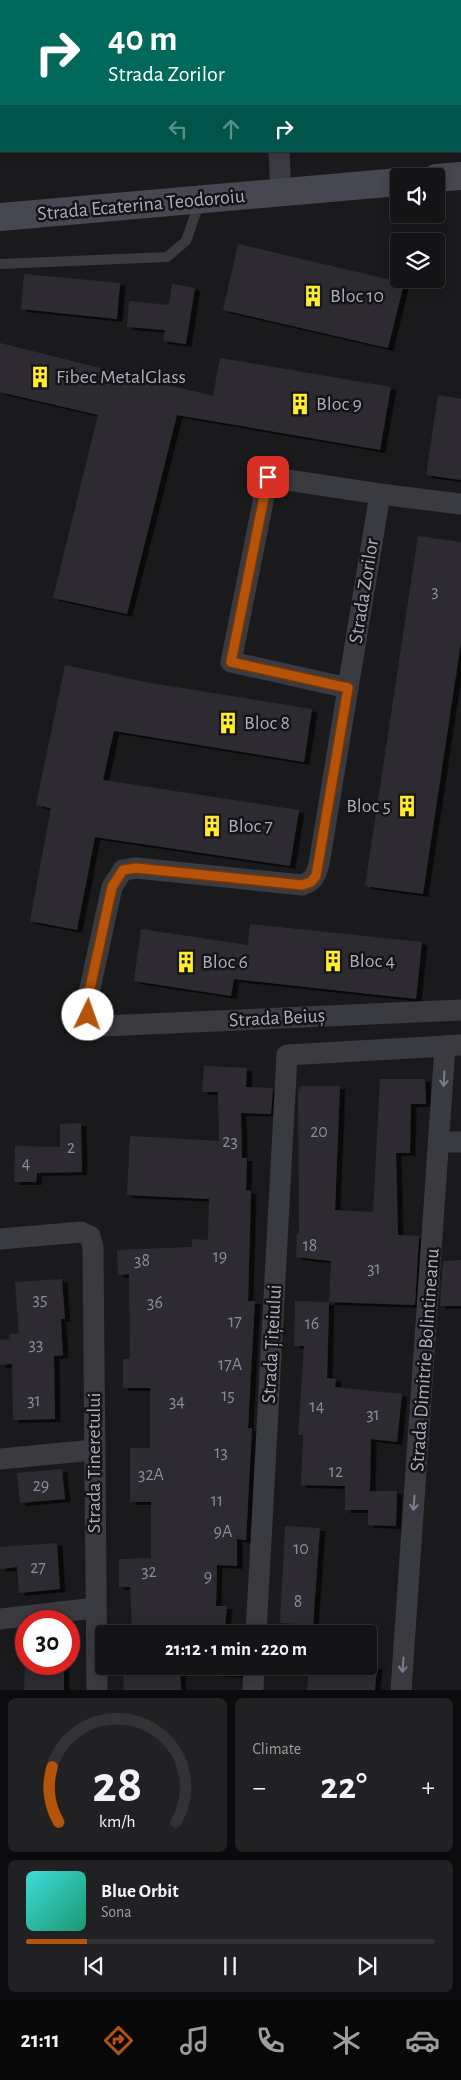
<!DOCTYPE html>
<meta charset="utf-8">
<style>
body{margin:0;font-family:"Alegreya Sans",sans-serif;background:#212022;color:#f1f3f6;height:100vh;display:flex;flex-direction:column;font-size:19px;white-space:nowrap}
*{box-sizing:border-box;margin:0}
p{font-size:16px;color:#9d9ea0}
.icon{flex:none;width:28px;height:28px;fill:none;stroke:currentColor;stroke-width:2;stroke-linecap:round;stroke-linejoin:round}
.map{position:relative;height:1690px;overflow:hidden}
.drawer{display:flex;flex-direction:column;gap:8px;padding:8px;background:#0b0a0c;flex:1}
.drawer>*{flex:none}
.hud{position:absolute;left:0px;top:0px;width:461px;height:152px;box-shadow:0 2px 12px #0003,0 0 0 1px #333234;background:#00695c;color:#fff;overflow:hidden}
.buttons{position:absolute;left:390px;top:168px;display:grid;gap:10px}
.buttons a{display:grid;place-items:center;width:55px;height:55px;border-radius:5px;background:#141315;box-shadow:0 2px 12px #0003,0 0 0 1px #333234;font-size:25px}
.speed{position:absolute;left:15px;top:1610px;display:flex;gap:10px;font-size:25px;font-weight:700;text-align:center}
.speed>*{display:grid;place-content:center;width:65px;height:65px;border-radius:50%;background:#141315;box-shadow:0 2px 12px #0003,0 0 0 1px #333234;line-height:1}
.speed .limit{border:8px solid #d22;background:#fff;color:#111}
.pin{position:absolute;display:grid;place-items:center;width:42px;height:42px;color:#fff;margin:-21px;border-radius:10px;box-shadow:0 2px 8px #0006}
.me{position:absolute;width:55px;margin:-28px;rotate:3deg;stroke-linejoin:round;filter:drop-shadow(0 0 4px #0008)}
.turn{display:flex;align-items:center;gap:18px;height:105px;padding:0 25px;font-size:22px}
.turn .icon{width:65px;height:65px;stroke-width:2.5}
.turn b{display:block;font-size:35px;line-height:42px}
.lanes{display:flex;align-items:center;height:48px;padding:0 25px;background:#0003;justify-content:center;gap:25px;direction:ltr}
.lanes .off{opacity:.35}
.big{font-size:38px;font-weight:700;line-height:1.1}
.drawer .tile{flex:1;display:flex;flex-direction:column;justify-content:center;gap:8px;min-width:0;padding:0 18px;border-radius:8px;background:#212022}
.drawer .dial{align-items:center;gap:0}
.dial svg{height:130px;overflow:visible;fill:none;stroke:#333234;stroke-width:7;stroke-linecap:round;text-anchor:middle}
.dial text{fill:#f1f3f6;stroke:none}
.song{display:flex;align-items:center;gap:15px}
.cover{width:60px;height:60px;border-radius:8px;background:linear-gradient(135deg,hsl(180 70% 55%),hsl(160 70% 35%))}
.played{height:5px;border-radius:2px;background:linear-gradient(90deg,#b45309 15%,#333234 15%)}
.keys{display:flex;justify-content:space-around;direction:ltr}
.heat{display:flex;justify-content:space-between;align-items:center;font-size:28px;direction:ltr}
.drawer .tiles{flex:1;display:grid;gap:8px;grid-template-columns:1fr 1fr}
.tile:last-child{grid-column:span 2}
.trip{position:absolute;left:95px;top:1625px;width:282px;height:50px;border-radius:5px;background:#141315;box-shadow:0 2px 12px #0003,0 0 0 1px #333234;font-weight:700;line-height:50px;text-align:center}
.dock{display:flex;height:80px;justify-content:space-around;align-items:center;background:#080808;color:#9d9ea0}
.dock .icon{width:35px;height:35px}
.dock .on{color:#b45309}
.dock b{font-size:22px;color:#f1f3f6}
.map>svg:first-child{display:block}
.building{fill:#2d2c30;filter:url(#shadow)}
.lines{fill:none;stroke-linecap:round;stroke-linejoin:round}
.lane{stroke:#3a3a41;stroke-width:10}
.street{stroke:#3a3a41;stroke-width:21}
.secondary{stroke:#474751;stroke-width:28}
.oneway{stroke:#7d7e8b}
.route-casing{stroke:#753606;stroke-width:12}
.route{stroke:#b45309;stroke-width:9}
.labels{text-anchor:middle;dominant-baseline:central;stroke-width:5;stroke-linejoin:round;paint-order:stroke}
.number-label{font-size:18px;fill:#8a8a98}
.street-label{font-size:20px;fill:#aaabbc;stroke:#151417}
.poi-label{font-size:20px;fill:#aaabbc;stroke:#151417;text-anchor:start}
</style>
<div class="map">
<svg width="461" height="1690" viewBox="0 0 461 1690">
<defs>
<filter id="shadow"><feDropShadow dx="5.5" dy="3" stdDeviation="0" flood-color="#0009"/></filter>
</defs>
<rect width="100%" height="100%" fill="#1a191c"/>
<g class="building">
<polygon points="238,244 404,283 388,348 223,310"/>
<polygon points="24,274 120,283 117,319 21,309"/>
<polygon points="172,284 195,288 186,344 163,341 165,330 127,327 129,301 169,305"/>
<polygon points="0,343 213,396 220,358 391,387 380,450 177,415 127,614 53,598 98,415 0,392"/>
<polygon points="438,395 461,399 461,480 426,475"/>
<polygon points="418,536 461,542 461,642 423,894 365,886"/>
<polygon points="65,665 145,682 312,709 304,762 114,731 103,780 299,810 290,866 95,837 77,930 30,921 51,808 36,805"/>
<polygon points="250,924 422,942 416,999 234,979 231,996 134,981 141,929 248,945"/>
<polygon points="204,1066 247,1068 246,1087 273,1088 271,1114 241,1113 242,1158 247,1158 246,1190 251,1191 248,1301 255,1301 248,1428 252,1428 246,1540 237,1539 237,1566 217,1565 216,1606 227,1606 225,1627 243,1629 243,1634 132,1634 130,1587 119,1587 119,1559 151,1558 151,1502 130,1502 130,1448 150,1448 150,1388 123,1388 123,1359 130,1359 129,1274 118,1275 117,1250 192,1247 192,1239 208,1240 209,1199 127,1195 130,1136 219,1141 218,1092 202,1092"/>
<polygon points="380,1079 425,1079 426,1104 411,1104 410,1153 396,1153 398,1235 419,1236 415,1305 329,1302 331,1261 296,1257 297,1233 299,1234 298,1089 300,1089 301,1086 340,1086 335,1210 373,1212"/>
<polygon points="81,1123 82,1172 37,1173 36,1182 14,1182 15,1146 60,1147 60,1124"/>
<polygon points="461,1260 461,1306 440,1306 443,1261"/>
<polygon points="62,1279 65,1319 61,1319 63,1355 54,1356 55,1419 13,1420 12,1364 0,1365 0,1340 10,1339 9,1334 19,1334 15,1282"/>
<polygon points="295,1301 329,1302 327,1378 336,1379 335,1387 402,1394 397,1442 371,1439 370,1491 397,1491 396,1526 368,1525 368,1510 345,1510 345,1486 301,1485 303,1435 298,1435 304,1346 294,1346"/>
<polygon points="62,1469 65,1499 20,1503 17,1473"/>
<polygon points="285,1526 320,1528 313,1625 280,1623"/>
<polygon points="57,1543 60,1589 19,1593 17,1567 0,1569 0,1547"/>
<polygon points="25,1664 64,1664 64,1690 24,1690"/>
<polygon points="123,1666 240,1666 240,1675 180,1671 181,1690 124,1690"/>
<polygon points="309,1666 377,1666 375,1690 307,1690"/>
</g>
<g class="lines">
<polyline class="lane" points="0,264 167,257 186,241 200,201"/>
<g class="street">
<polyline points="270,0 271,1"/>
<polyline points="279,151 281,194"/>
<path d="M461,504L380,494L319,864C316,875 314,881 302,885L136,868L123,870L112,887L87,1002C88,1015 90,1021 103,1026L461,1010"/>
<polyline points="348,688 231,662 268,477 380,494"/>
<polyline points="440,1142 461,1142"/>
<polyline points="0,1239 81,1232 90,1236 93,1247 97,1690"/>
<polyline points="0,1459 94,1450"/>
<polyline points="0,1619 95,1608"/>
<polyline points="256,1634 287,1055 445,1046"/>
<polyline points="253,1690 254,1666"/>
<polyline points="401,1690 445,1046 461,1045"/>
</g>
<g class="secondary">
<polyline points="436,178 461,176"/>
<polyline points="0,217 399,182"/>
</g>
</g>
<defs><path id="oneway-shaft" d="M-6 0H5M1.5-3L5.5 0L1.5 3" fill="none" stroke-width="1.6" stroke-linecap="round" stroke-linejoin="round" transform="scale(1.25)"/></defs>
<g class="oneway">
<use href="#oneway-shaft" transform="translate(444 1079) rotate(93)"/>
<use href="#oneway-shaft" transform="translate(414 1503) rotate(94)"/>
<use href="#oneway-shaft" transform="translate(403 1665) rotate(94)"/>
</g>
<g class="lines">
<g class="route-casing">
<polyline id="route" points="88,1015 87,1002 112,887 123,870 136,868 302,885 311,882 316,876 348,688 231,662 268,477"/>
</g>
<use href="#route" class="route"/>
</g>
<defs>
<g id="building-bare" transform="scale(1.725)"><path d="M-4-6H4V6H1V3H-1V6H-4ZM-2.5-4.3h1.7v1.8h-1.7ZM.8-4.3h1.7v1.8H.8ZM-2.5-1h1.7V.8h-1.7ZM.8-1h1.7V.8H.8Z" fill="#ffed2d" stroke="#151417" stroke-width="2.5" paint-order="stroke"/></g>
</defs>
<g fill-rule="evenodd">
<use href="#building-bare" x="313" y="296"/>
<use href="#building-bare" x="40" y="377"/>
<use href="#building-bare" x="300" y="404"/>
<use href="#building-bare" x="228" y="723"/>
<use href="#building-bare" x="407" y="806"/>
<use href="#building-bare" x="212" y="826"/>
<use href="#building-bare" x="333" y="961"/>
<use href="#building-bare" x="186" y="962"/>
</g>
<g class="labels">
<g class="number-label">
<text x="435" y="592">3</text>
<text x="319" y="1132">20</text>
<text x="230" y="1142">23</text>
<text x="71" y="1148">2</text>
<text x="26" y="1164">4</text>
<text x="310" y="1246">18</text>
<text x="220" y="1257">19</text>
<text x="142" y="1261">38</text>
<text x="374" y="1269">31</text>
<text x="40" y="1300">35</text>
<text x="155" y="1303">36</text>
<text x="235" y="1322">17</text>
<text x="312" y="1324">16</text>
<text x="36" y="1345">33</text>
<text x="230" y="1365">17A</text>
<text x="228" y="1396">15</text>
<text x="34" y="1401">31</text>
<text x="177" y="1402">34</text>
<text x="317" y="1407">14</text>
<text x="373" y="1415">31</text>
<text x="221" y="1453">13</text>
<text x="336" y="1472">12</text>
<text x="151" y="1475">32A</text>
<text x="41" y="1486">29</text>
<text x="217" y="1501">11</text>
<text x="223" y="1532">9A</text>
<text x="301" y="1549">10</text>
<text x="38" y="1568">27</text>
<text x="149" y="1572">32</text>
<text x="208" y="1577">9</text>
<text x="298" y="1602">8</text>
</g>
<g class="street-label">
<text transform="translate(141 205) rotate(-5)">Strada Ecaterina Teodoroiu</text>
<text transform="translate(364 591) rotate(-81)">Strada Zorilor</text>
<text transform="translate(277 1018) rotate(-3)">Strada Beiuș</text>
<text transform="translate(272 1344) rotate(-87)">Strada Țițeiului</text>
<text transform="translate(425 1360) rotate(-86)">Strada Dimitrie Bolintineanu</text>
<text transform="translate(94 1463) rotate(-90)">Strada Tineretului</text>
</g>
<g class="poi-label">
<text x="330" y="296">Bloc 10</text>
<text x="56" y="377">Fibec MetalGlass</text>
<text x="316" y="404">Bloc 9</text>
<text x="244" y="723">Bloc 8</text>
<text x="391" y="806" text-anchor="end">Bloc 5</text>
<text x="228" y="826">Bloc 7</text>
<text x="349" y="961">Bloc 4</text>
<text x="202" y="962">Bloc 6</text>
</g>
</g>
</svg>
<div class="buttons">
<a><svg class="icon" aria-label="sound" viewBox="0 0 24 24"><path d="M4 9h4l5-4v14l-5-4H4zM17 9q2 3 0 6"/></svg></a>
<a><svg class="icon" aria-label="layers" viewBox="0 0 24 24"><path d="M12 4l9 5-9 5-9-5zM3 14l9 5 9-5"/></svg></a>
</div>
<div class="speed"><div class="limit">30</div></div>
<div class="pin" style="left:268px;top:477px;background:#d93025"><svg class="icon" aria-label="arrive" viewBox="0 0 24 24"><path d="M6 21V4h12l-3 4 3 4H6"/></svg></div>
<svg class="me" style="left:88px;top:1015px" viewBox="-20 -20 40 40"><circle r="19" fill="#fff"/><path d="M0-13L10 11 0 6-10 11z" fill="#b45309"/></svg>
<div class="trip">21:12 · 1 min · 220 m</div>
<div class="hud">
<div class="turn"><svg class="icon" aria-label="right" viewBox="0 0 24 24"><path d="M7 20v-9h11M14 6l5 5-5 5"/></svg><div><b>40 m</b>Strada Zorilor</div></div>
<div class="lanes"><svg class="icon off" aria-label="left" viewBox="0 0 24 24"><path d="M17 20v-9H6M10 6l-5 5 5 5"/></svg><svg class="icon off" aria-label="ahead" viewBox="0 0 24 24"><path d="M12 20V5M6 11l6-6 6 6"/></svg><svg class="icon" aria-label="right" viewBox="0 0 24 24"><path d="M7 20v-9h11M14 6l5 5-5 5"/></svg></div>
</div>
</div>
<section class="drawer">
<div class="tiles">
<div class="tile dial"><svg viewBox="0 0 100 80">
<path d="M14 69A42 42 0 1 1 86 69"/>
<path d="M14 69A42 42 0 0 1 10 35" stroke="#b45309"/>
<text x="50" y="56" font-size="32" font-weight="700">28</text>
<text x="50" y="72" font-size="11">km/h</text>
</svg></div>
<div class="tile"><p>Climate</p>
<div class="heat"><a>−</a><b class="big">22°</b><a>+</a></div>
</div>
<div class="tile">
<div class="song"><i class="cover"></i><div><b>Blue Orbit</b><p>Sona</p></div></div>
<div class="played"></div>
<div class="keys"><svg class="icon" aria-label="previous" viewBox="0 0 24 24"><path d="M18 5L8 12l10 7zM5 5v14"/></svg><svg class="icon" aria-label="pause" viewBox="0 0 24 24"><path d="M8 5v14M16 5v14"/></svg><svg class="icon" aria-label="next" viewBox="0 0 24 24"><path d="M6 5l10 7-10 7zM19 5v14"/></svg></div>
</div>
</div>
</section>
<nav class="dock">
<b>21:11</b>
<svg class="icon on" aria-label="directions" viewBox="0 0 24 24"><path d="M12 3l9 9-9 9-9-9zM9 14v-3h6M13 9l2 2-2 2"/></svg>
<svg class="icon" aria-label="music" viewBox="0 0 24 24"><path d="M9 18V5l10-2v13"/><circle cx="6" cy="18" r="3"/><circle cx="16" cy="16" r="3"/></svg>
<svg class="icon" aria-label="phone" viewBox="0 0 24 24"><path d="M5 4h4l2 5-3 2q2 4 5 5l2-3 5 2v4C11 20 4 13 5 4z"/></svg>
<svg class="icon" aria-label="climate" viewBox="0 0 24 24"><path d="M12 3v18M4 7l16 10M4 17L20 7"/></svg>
<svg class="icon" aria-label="car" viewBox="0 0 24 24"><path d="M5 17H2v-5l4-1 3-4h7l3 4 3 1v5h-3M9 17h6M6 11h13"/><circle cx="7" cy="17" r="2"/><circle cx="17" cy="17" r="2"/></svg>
</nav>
